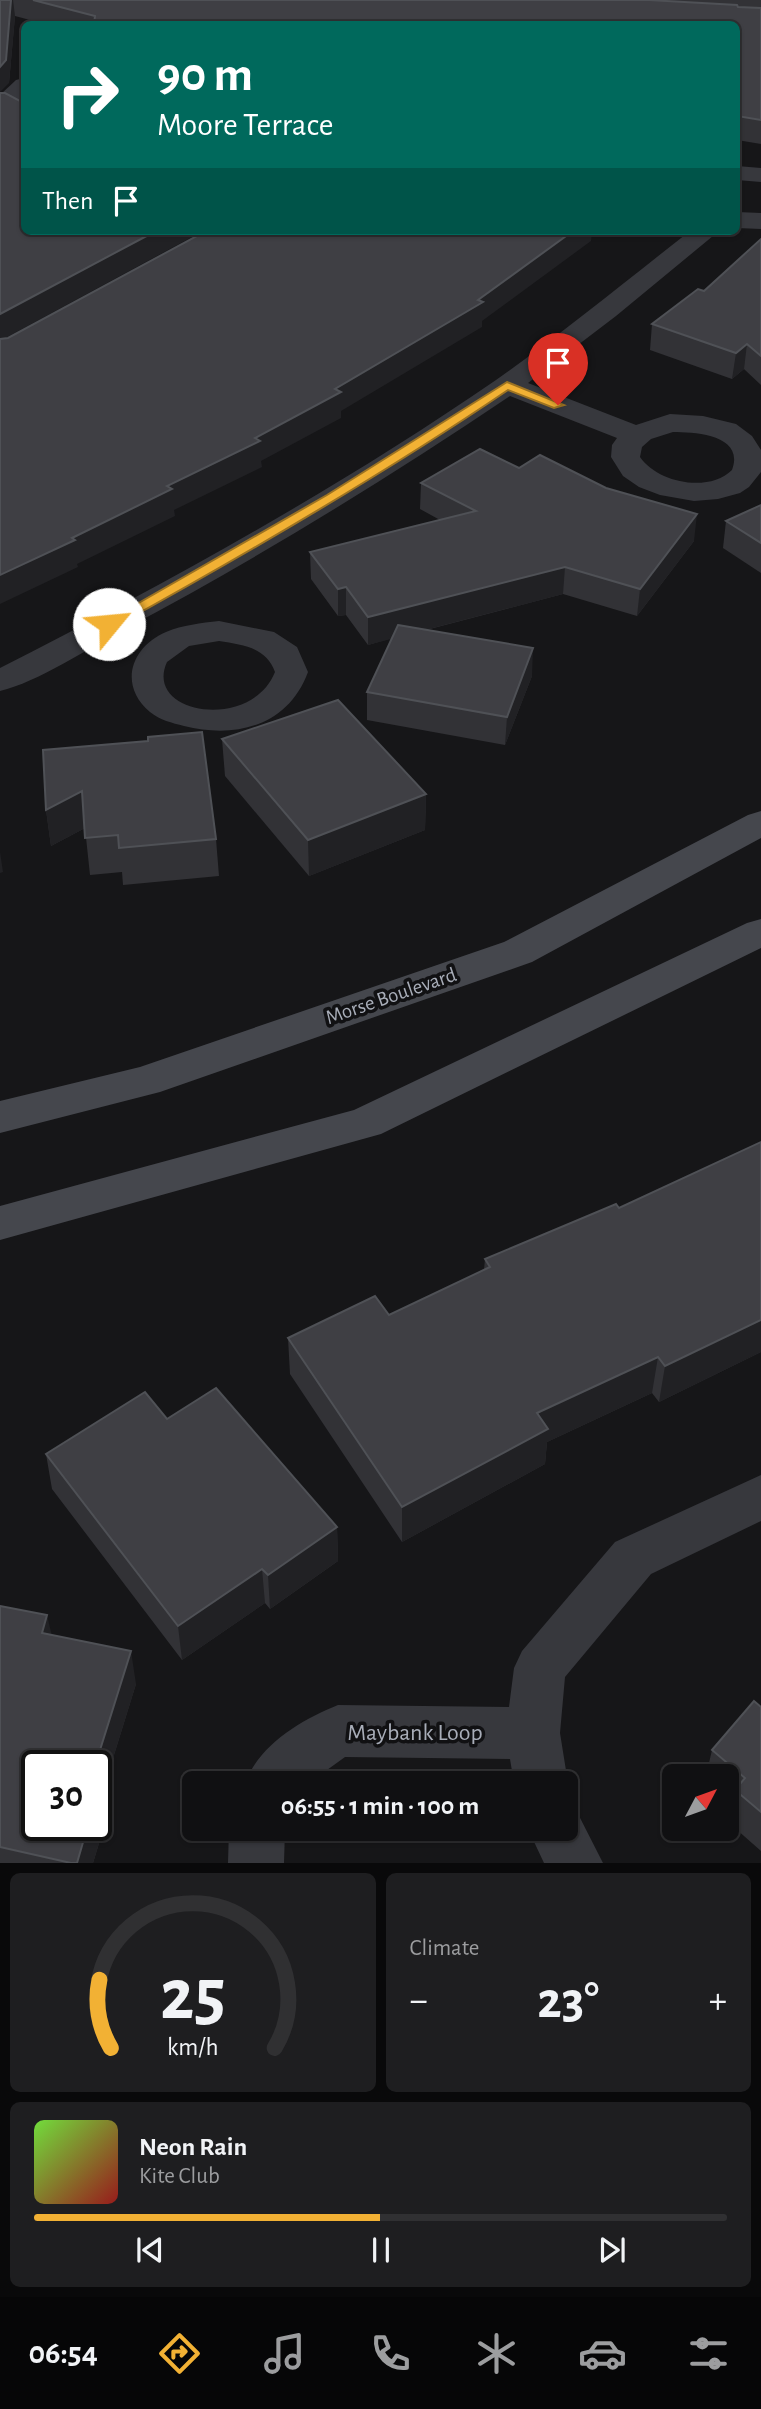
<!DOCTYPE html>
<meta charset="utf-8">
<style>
body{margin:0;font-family:"Alegreya Sans",sans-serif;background:#1e1e20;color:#f1f3f6;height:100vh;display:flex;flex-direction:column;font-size:26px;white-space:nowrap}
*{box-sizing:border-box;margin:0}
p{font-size:23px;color:#9c9d9f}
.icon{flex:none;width:38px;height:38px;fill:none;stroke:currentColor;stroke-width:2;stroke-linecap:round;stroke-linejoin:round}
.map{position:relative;height:1863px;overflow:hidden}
.side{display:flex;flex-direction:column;gap:10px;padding:10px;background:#09090a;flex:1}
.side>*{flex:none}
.guide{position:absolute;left:21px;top:21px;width:719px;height:214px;border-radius:10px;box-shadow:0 2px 5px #0004,0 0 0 2px #303032;background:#00695c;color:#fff;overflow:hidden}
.needle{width:46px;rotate:49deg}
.fabs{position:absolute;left:662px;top:1764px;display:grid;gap:14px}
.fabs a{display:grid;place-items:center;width:77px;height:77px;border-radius:10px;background:#101012;box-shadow:0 2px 5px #0004,0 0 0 2px #303032;font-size:35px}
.speed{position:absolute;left:21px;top:1750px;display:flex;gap:14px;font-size:35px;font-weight:700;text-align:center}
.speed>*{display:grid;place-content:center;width:91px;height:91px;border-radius:50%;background:#101012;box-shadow:0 2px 5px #0004,0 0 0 2px #303032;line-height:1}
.speed .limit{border:4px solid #111;border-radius:10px;background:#fff;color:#111}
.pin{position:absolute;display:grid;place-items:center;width:60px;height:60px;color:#fff;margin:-72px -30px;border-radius:50% 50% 50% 0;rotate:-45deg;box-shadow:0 0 7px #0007}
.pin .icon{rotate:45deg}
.me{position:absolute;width:77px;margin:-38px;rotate:62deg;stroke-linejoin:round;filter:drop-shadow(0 0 5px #0008)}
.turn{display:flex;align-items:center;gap:24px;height:147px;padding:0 21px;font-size:32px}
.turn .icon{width:91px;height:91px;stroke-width:2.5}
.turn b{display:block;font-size:49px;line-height:60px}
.then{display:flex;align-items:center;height:66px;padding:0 21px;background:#0003;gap:14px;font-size:26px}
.big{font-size:52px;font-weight:700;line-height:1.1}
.side .widget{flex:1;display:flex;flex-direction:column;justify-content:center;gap:10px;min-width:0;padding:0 24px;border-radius:10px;background:#1e1e20}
.side .dial{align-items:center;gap:0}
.dial svg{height:182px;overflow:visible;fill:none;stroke:#303032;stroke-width:7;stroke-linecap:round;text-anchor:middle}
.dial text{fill:#f1f3f6;stroke:none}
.song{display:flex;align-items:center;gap:21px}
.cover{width:84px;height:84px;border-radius:10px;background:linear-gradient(135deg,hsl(100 70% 55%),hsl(0 70% 35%))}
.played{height:7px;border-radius:4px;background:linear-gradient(90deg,#f2b134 50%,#303032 50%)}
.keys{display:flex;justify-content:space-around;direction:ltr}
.heat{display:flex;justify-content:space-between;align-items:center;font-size:38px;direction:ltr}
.side .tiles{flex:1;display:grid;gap:10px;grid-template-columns:1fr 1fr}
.widget:last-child{grid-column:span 2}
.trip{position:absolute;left:182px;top:1771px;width:396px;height:70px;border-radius:10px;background:#101012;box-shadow:0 2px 5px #0004,0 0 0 2px #303032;font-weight:700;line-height:70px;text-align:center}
.tab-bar{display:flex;height:112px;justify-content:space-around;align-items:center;background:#060607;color:#9c9d9f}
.tab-bar .icon{width:49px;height:49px}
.tab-bar .current{color:#f2b134}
.tab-bar b{font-size:32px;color:#f1f3f6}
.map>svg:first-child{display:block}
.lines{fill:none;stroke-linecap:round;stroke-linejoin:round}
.street{fill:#37383d;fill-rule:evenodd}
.secondary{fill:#45474d;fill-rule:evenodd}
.wall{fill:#323236}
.shaded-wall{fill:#212124}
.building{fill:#3f3f44;stroke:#4f5156;stroke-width:2}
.route{fill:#f2b134;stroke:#9d7322;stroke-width:2}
.labels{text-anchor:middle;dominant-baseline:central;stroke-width:7;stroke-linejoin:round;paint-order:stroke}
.street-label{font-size:21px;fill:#a8adb8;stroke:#111113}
.near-street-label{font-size:24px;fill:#a8adb8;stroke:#111113}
</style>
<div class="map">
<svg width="761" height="1863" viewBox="0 0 761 1863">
<rect width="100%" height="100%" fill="#161618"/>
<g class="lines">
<g class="street">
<polygon points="24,78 24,97 8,113 0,115 0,95 16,80"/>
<polygon points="737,166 761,168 761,182 737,180"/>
<polygon points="737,212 761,213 761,229 737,228"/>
<path d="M690,231H719L616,316L528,383L636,425L670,414L703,416L736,424L752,436L761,450V472L749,487L740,493L718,499L694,501L660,495L639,487L623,476L611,457L612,445L617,438L510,396C385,480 257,559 123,630C87,649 38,682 0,691V668C171,581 339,488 496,380C563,333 626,281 690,231ZM673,432C696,432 745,435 732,470C709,493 658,483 640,457L642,447L651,439Z"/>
<path d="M219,621L274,632L297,647L308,672C288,726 236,739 184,726C172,723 160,720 150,712C118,685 131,647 166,632C183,625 201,623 219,621ZM219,641C243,645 266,647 275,672C251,732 143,714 167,662L189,646Z"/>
<path d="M761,1475V1521L651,1574L565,1677L560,1733L568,1783L565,1790V1783H514L510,1759L345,1757L309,1783H245C260,1744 301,1720 338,1705L509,1707L514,1668L522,1651L615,1542Z"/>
<polygon points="565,1805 576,1810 603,1863 544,1863 528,1829 565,1829"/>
<polygon points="229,1829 285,1829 284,1863 228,1863"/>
</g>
<g class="secondary">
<polygon points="761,811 761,838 532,962 160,1092 0,1133 0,1101 140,1067 504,942 748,815"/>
<polygon points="761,919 761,948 381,1134 0,1240 0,1206 354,1110 747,923"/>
</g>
</g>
<g class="wall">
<polygon points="0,0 761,0 761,144 737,140 737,24 45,24 15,16 9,83"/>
<polygon points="761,239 761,385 744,369 732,379 650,350 652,324 704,291"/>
<polygon points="519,468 694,541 637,616 563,594 426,630 532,676 505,745 367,720 367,692 392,638 368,645 346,615 338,616 311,579 310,552 440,520 420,509 421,483"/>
<polygon points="761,505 761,573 723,548 726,521"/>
<polygon points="222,739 426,794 425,830 309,876 225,776"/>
<polygon points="46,810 216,839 219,876 123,885 122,872 90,875 85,828 51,846"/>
<polygon points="761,1142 761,1352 659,1402 652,1393 547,1442 545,1464 402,1542 290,1374 288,1338 389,1315 484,1270 485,1259 619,1208"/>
<polygon points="167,1419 337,1527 338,1561 270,1609 265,1603 182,1660 52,1489 46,1454"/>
<polygon points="0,1606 136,1684 105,1784 110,1807 93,1863 0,1863"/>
<polygon points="761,1707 761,1851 727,1821 731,1805 726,1801 726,1776 706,1776 712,1750"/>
</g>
<g class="shaded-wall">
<polygon points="11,0 13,0 15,16 9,83 0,92 0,67"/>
<polygon points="156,231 203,231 0,341 0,314"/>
<polygon points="573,231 592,231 591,241 482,321 482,327 341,411 341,418 261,461 262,467 174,510 175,516 77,564 78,567 0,604 0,575 72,538 255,438 478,300"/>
<polygon points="747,344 744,369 732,379 736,353"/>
<polygon points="697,514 694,541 637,616 640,589"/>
<polygon points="565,567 563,594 368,645 368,617"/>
<polygon points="346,587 346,615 338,616 338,589"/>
<polygon points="533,648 532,676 505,745 507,717"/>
<polygon points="82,791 87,827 51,846 46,810"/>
<polygon points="426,794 425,830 309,876 308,840"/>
<polygon points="0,852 3,872 0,873"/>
<polygon points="761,1320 761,1352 659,1402 665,1366"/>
<polygon points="658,1357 652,1393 547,1442 545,1464 402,1542 402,1507 537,1413"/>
<polygon points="337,1527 338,1561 270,1609 268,1575"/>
<polygon points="262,1569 265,1603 182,1660 178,1626"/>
<polygon points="47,1615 55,1649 42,1633"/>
<polygon points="131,1651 136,1684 105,1784 110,1807 93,1863 77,1863 88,1825 96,1825 96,1766 95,1766"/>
</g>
<g class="building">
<polygon points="0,0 11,0 6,60 0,67"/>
<polygon points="33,0 649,0 737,5 738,7 761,8 761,120 737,116 737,24 94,24 95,16"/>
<polygon points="0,93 5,93 24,103 24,231 156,231 0,314"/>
<polygon points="206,231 573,231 478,300 483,302 335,389 341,392 255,438 260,441 167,486 172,489 72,538 75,540 0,575 0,339 8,338"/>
<polygon points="761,239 761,356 747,344 736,353 652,324 698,289 704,291"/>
<polygon points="480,449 519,468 540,455 606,488 697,514 640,589 565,567 368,617 346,587 338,589 310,552 476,511 421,483"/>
<polygon points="761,505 761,543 726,521"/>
<polygon points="398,625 533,648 507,717 367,692"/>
<polygon points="338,700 426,794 308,840 222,739"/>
<polygon points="202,732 216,839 119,848 118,835 85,838 82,791 46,810 43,750 148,741 148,737"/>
<polygon points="761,1142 761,1320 665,1366 658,1357 537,1413 548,1429 402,1507 288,1338 375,1296 389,1315 490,1267 485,1259 616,1204 619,1208"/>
<polygon points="216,1388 337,1527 268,1575 262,1569 178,1626 46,1454 145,1392 167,1419"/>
<polygon points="0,1606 47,1615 42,1633 131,1651 95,1766 37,1766 37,1825 88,1825 77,1863 71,1863 0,1847"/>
<polygon points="754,1701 761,1707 761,1812 735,1790 745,1778 712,1750"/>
<polygon points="96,1774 103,1775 96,1799"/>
</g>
<path class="route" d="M507,382L564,405L554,408L508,390C381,476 248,553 114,627H104L102,624L327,495Z"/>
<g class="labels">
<g class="street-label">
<text transform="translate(391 996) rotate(-19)">Morse Boulevard</text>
</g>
<g class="near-street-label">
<text x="415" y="1733">Maybank Loop</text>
</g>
</g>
</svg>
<div class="fabs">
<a><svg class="needle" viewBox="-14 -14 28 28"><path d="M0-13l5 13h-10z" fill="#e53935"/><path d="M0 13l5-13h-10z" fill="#9c9d9f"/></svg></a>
</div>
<div class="speed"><div class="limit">30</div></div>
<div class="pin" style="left:558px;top:405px;background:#d93025"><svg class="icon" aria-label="arrive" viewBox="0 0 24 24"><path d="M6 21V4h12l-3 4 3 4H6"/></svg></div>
<svg class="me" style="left:109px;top:624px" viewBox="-20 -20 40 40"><circle r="19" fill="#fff"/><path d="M0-13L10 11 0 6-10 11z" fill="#f2b134"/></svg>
<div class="trip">06:55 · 1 min · 100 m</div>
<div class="guide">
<div class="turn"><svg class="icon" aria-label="right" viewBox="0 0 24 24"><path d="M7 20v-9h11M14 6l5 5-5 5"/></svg><div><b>90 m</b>Moore Terrace</div></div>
<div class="then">Then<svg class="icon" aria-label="arrive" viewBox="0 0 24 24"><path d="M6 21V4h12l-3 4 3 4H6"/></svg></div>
</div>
</div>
<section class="side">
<div class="tiles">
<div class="widget dial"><svg viewBox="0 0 100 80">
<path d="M14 69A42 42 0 1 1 86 69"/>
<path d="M14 69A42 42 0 0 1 9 39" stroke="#f2b134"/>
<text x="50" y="56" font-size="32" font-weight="700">25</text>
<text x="50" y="72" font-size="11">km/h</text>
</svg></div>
<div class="widget"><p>Climate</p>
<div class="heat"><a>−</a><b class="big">23°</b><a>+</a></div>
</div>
<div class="widget">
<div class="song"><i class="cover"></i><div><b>Neon Rain</b><p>Kite Club</p></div></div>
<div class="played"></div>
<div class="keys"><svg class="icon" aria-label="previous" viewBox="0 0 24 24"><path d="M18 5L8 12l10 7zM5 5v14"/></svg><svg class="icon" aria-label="pause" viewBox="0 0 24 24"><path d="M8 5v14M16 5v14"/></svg><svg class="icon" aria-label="next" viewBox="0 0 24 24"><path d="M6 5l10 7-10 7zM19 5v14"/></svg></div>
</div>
</div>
</section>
<nav class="tab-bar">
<b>06:54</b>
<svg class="icon current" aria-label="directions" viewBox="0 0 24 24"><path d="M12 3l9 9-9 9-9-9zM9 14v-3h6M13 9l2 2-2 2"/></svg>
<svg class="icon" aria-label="music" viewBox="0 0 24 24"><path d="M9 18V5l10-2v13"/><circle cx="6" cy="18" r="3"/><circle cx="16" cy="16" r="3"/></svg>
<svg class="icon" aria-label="phone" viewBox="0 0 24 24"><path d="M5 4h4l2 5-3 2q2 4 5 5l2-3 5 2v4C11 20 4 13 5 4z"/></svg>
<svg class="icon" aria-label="climate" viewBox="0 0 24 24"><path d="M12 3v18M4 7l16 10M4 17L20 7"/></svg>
<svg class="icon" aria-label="car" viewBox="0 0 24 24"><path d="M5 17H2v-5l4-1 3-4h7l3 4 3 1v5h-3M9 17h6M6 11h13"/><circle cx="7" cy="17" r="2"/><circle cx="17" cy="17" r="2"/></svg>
<svg class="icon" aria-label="filters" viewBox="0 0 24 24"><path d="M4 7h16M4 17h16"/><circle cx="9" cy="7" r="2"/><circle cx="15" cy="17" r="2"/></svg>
</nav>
